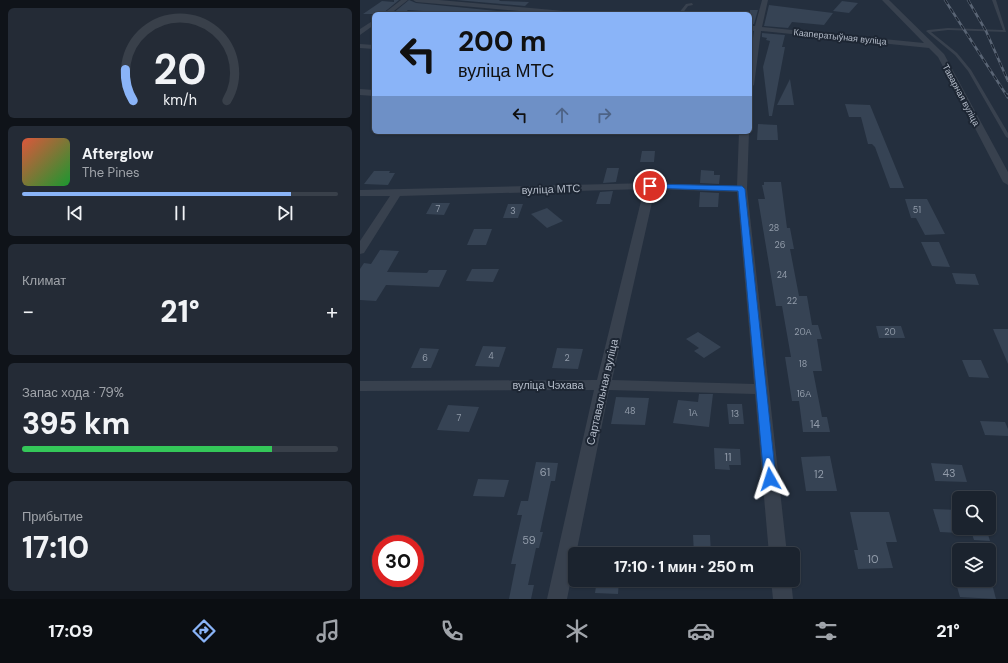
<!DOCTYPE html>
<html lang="ru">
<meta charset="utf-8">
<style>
body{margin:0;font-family:"DM Sans",sans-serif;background:#242b36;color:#f1f3f6;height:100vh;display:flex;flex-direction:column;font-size:15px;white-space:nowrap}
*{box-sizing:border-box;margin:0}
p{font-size:13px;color:#a0a4aa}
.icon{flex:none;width:22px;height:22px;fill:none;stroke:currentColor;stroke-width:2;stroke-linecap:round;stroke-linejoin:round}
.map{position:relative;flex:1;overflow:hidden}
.drawer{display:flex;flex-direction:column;gap:8px;padding:8px;background:#0f1319;width:360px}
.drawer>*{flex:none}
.banner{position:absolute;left:12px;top:12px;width:380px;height:122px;border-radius:6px;box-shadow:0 1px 3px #0004,0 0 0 1px #39404a;background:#8ab4f8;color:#111;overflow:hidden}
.fabs{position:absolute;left:592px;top:491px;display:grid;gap:8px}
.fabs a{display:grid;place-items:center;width:44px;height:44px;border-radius:6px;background:#1b232e;box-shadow:0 1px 3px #0004,0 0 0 1px #39404a;font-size:20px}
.speed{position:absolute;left:12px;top:535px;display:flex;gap:8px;font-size:20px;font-weight:700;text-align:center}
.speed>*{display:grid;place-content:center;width:52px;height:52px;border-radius:50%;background:#1b232e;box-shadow:0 1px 3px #0004,0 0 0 1px #39404a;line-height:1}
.speed .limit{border:6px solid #d22;background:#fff;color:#111}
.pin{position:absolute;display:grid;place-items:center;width:34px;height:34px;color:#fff;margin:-17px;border:2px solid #fff;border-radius:50%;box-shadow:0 1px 4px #0007}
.me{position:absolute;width:44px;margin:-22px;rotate:354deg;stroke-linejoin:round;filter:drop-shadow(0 0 3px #0008)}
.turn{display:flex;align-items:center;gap:14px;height:84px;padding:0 20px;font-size:18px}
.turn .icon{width:52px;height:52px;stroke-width:2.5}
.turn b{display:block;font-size:28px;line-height:34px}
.lanes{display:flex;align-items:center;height:38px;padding:0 20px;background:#0003;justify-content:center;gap:20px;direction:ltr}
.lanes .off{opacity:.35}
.big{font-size:30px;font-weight:800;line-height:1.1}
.drawer .tile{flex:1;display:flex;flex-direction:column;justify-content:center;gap:6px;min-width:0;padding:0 14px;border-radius:6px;background:#242b36}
.drawer .dial{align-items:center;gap:0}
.dial svg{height:104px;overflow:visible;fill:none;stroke:#39404a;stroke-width:7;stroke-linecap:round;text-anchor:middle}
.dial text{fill:#f1f3f6;stroke:none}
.song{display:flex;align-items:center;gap:12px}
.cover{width:48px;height:48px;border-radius:6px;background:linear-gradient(135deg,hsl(10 70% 55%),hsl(130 70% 35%))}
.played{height:4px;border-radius:2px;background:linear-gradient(90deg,#8ab4f8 85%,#39404a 85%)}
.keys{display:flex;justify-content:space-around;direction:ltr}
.heat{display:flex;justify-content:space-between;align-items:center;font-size:22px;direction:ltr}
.charge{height:6px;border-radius:3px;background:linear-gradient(90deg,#34c759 79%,#39404a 0)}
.trip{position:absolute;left:208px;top:547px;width:232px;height:40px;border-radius:6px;background:#1b232e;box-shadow:0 1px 3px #0004,0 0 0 1px #39404a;font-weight:800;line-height:40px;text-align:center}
.dock{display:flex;height:64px;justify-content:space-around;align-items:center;background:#0b0e12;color:#a0a4aa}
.dock .icon{width:28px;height:28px}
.dock .current{color:#8ab4f8}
.dock b{font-size:18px;color:#f1f3f6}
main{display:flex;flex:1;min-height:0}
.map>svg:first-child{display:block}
.building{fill:#364354}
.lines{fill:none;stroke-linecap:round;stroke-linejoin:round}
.service{fill:#38414e;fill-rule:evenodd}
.minor{fill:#38414e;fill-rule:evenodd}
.rail-far1-casing{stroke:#5a6575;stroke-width:2.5}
.rail-casing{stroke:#5a6575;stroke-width:3.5}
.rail-far1{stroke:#1d2633;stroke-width:1.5;stroke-dasharray:5;stroke-linecap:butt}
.rail{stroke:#1d2633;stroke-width:2.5;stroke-dasharray:7;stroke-linecap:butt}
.route{fill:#1a73e8;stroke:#114b97}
.labels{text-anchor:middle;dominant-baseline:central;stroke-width:4;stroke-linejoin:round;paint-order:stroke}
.far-street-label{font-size:9px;fill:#b4bcc9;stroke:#1d2633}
.number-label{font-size:9px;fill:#929caa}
.street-label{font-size:11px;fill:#b4bcc9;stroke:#1d2633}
.near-number-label{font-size:11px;fill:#929caa}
</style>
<main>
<section class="drawer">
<div class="tile dial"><svg viewBox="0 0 100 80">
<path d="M14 69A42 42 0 1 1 86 69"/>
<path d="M14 69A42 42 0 0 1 8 45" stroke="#8ab4f8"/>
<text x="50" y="56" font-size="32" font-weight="700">20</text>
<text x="50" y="72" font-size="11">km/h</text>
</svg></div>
<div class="tile">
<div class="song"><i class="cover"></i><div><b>Afterglow</b><p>The Pines</p></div></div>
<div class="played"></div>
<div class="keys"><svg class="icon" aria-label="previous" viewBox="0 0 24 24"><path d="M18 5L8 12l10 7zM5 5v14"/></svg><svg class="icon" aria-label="pause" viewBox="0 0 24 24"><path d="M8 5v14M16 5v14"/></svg><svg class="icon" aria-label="next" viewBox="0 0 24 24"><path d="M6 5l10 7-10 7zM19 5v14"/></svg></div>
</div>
<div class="tile"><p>Климат</p>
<div class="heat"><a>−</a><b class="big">21°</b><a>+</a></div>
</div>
<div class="tile"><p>Запас хода · 79%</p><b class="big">395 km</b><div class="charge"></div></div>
<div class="tile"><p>Прибытие</p><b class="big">17:10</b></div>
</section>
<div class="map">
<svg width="648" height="599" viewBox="0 0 648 599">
<rect width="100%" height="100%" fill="#242f3e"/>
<g class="building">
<polygon points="34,0 39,0 22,14 3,14 22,1 34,2"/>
<polygon points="49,0 56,3 159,13 158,14 106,14 48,10 43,14 32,14"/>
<polygon points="96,0 140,0 139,1 169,2 165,6"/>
<polygon points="482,1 498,3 489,13 473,11"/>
<polygon points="409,5 473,13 464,25 432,22 428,28 404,26"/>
<polygon points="390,10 398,10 394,24 390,24"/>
<polygon points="402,33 425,35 422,47 425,47 412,116 409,116 403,67 410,41 406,40 407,38 402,37"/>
<polygon points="430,79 434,105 417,105"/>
<polygon points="485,104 510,105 544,188 530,188 515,147 512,144 508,144 501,117 489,117"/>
<polygon points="398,124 417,125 418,140 397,140"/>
<polygon points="282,151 295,151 294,162 280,162"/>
<polygon points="247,168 259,168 256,182 243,183"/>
<polygon points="341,170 354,171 354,175 360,175 359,184 340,183"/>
<polygon points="14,171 30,171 29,173 35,173 28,185 4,184"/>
<polygon points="404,182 421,182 427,228 430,228 434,249 430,249 439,296 447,296 452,325 458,325 462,339 457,339 462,371 453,371 462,417 467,417 470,432 443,432 439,401 432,401 425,357 431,357 422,306 416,306 398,199 405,199 402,185 404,185"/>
<polygon points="253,191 250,204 236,204 240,192"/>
<polygon points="340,192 359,193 358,207 339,207"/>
<polygon points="545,199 567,199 585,234 565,235 556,218 551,218"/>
<polygon points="72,203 90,203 84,215 66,214"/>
<polygon points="148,204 163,204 158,218 143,218"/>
<polygon points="187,208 203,221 187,228 171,214"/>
<polygon points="114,229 132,229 126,245 107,245"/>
<polygon points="561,242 579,242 590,267 572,266"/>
<polygon points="20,250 39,251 27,272 67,273 69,270 87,270 79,287 26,285 16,301 0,300 0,269 4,263 11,264"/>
<polygon points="112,269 139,269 133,282 106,281"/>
<polygon points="592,273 615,274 619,285 596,284"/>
<polygon points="516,326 541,326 545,338 519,338"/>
<polygon points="633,329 648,329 648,364"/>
<polygon points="338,332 361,347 344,358 334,351 339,348 326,339"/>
<polygon points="123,346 146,347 139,367 115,366"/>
<polygon points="60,348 79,349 71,368 51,368"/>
<polygon points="197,348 223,349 218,369 192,368"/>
<polygon points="602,360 621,360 629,378 609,377"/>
<polygon points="339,394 353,394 349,427 313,423 318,400 338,402"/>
<polygon points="256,397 289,398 285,425 251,424"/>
<polygon points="367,404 382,404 384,424 369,424"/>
<polygon points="88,405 119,407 109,432 77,430"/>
<polygon points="620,421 645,422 648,429 648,436 625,435"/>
<polygon points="354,448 380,449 381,465 369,465 370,470 355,469"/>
<polygon points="470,456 477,491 446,491 441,457"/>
<polygon points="176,462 198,463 195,481 191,481 180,532 183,532 179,548 176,548 168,585 174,585 171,599 149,599 156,564 151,564 162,515 157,515 161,501 168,501"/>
<polygon points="571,463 602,465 607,482 575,481"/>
<polygon points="118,479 149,480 144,497 113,496"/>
<polygon points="573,509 599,510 599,533 580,532"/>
<polygon points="490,512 529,512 537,542 526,542 533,568 498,569 494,550 498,550"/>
<polygon points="610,528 626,528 630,541 614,540"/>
<polygon points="333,535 350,535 351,554 334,554"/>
<polygon points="237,580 259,580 258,594 235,593"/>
<polygon points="595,580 631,580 636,599 600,597"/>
</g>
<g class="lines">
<g class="service">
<polygon points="632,0 636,0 646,32 588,30 571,32 597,53 611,70 648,133 648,138 646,137 608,71 595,55 566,31 568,30 588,28 643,30"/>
<polygon points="332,3 333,5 328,6 322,14 318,14 326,4"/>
</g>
<g class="minor">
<polygon points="41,0 48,0 30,14 23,14"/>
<polygon points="53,0 79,0 215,12 218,14 192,14 56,2"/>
<polygon points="402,0 408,0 402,27 564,43 522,0 529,0 584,54 648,172 648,185 643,182 578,57 569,48 401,31 394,85 390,88 390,58 394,31 390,30 390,26 395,26"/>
<polygon points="14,20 14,25 0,35 0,29"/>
<polygon points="0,44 14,45 14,49 0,48"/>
<polygon points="0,89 14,90 14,96 0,95"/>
<path d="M379,132H389L387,189L427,554H409L395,394L249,390L207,599H187L234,390L0,391V381L237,380L284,189L40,196L4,253L0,254V241L30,196H0V190L290,183L377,186ZM295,189L377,192L394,384L252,380Z"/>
<polygon points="411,580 431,580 433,599 413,599"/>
</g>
<g class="rail-far1-casing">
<g id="rail-far1">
<polyline points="585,0 647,96"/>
<polyline points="608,0 626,31 648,81"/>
</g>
</g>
<g class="rail-casing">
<polyline id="rail" points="647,95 648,97"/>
</g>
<use href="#rail-far1" class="rail-far1"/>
<use href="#rail" class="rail"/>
</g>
<polygon class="route" points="287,184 382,186 385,189 416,479 414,482 410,484 406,482 404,479 378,191 290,188 286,186"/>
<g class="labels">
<g class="far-street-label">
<text transform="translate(480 37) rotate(6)">Кааператыўная вуліца</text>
<text transform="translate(601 95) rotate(62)">Таварная вуліца</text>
</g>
<g class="number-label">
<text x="78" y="209">7</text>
<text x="557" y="210">51</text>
<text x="153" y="211">3</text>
<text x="414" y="228">28</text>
<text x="420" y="245">26</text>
<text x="422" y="275">24</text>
<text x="432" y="301">22</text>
<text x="443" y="332">20А</text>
<text x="530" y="332">20</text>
<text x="131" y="356">4</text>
<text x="65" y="358">6</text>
<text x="207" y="358">2</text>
<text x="443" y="364">18</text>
<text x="444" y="394">16А</text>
<text x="270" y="411">48</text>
<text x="333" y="413">1А</text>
<text x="375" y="414">13</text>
<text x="99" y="418">7</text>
</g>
<g class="street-label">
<text transform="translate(191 189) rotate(-2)">вуліца МТС</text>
<text x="188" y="385">вуліца Чэхава</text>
<text transform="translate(242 392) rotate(-77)">Сартавальная вуліца</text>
</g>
<g class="near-number-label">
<text x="455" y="424">14</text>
<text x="368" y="457">11</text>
<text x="185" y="472">61</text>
<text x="589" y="473">43</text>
<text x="459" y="474">12</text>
<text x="169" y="540">59</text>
<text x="513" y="559">10</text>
</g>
</g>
</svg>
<div class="fabs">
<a><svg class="icon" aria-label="search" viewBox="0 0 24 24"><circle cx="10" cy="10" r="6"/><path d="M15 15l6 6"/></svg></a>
<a><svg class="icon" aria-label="layers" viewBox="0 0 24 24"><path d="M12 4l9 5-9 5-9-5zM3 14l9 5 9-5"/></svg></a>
</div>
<div class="speed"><div class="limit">30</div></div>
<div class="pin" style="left:290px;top:186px;background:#d93025"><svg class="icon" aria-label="arrive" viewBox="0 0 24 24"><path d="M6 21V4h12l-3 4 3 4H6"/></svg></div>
<svg class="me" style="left:410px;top:479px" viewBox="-20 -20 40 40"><path d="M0-17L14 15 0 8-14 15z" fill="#1a73e8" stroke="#fff" stroke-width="4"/></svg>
<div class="trip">17:10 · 1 мин · 250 m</div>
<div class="banner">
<div class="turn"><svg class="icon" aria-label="left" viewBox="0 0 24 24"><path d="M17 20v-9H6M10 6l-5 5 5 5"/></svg><div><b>200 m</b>вуліца МТС</div></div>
<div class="lanes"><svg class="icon" aria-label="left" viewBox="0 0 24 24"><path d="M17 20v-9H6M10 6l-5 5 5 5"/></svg><svg class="icon off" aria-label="ahead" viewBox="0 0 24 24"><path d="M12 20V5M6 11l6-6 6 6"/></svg><svg class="icon off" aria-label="right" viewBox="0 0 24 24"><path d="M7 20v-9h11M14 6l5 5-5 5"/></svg></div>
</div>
</div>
</main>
<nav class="dock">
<b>17:09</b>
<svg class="icon current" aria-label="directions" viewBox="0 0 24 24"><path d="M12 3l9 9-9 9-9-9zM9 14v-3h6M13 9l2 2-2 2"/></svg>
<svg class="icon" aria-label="music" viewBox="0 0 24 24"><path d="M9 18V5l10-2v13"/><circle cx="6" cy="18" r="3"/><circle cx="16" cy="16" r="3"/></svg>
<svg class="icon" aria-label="phone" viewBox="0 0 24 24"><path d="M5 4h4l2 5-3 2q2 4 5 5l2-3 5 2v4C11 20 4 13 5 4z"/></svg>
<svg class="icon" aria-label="climate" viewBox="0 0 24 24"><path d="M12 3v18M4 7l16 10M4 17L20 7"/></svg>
<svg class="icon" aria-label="car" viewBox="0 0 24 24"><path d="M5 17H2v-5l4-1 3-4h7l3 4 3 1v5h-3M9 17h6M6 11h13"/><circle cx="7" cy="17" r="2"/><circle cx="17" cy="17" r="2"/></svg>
<svg class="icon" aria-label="filters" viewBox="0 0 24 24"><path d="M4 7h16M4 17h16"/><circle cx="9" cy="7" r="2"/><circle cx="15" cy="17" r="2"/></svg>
<b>21°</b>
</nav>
